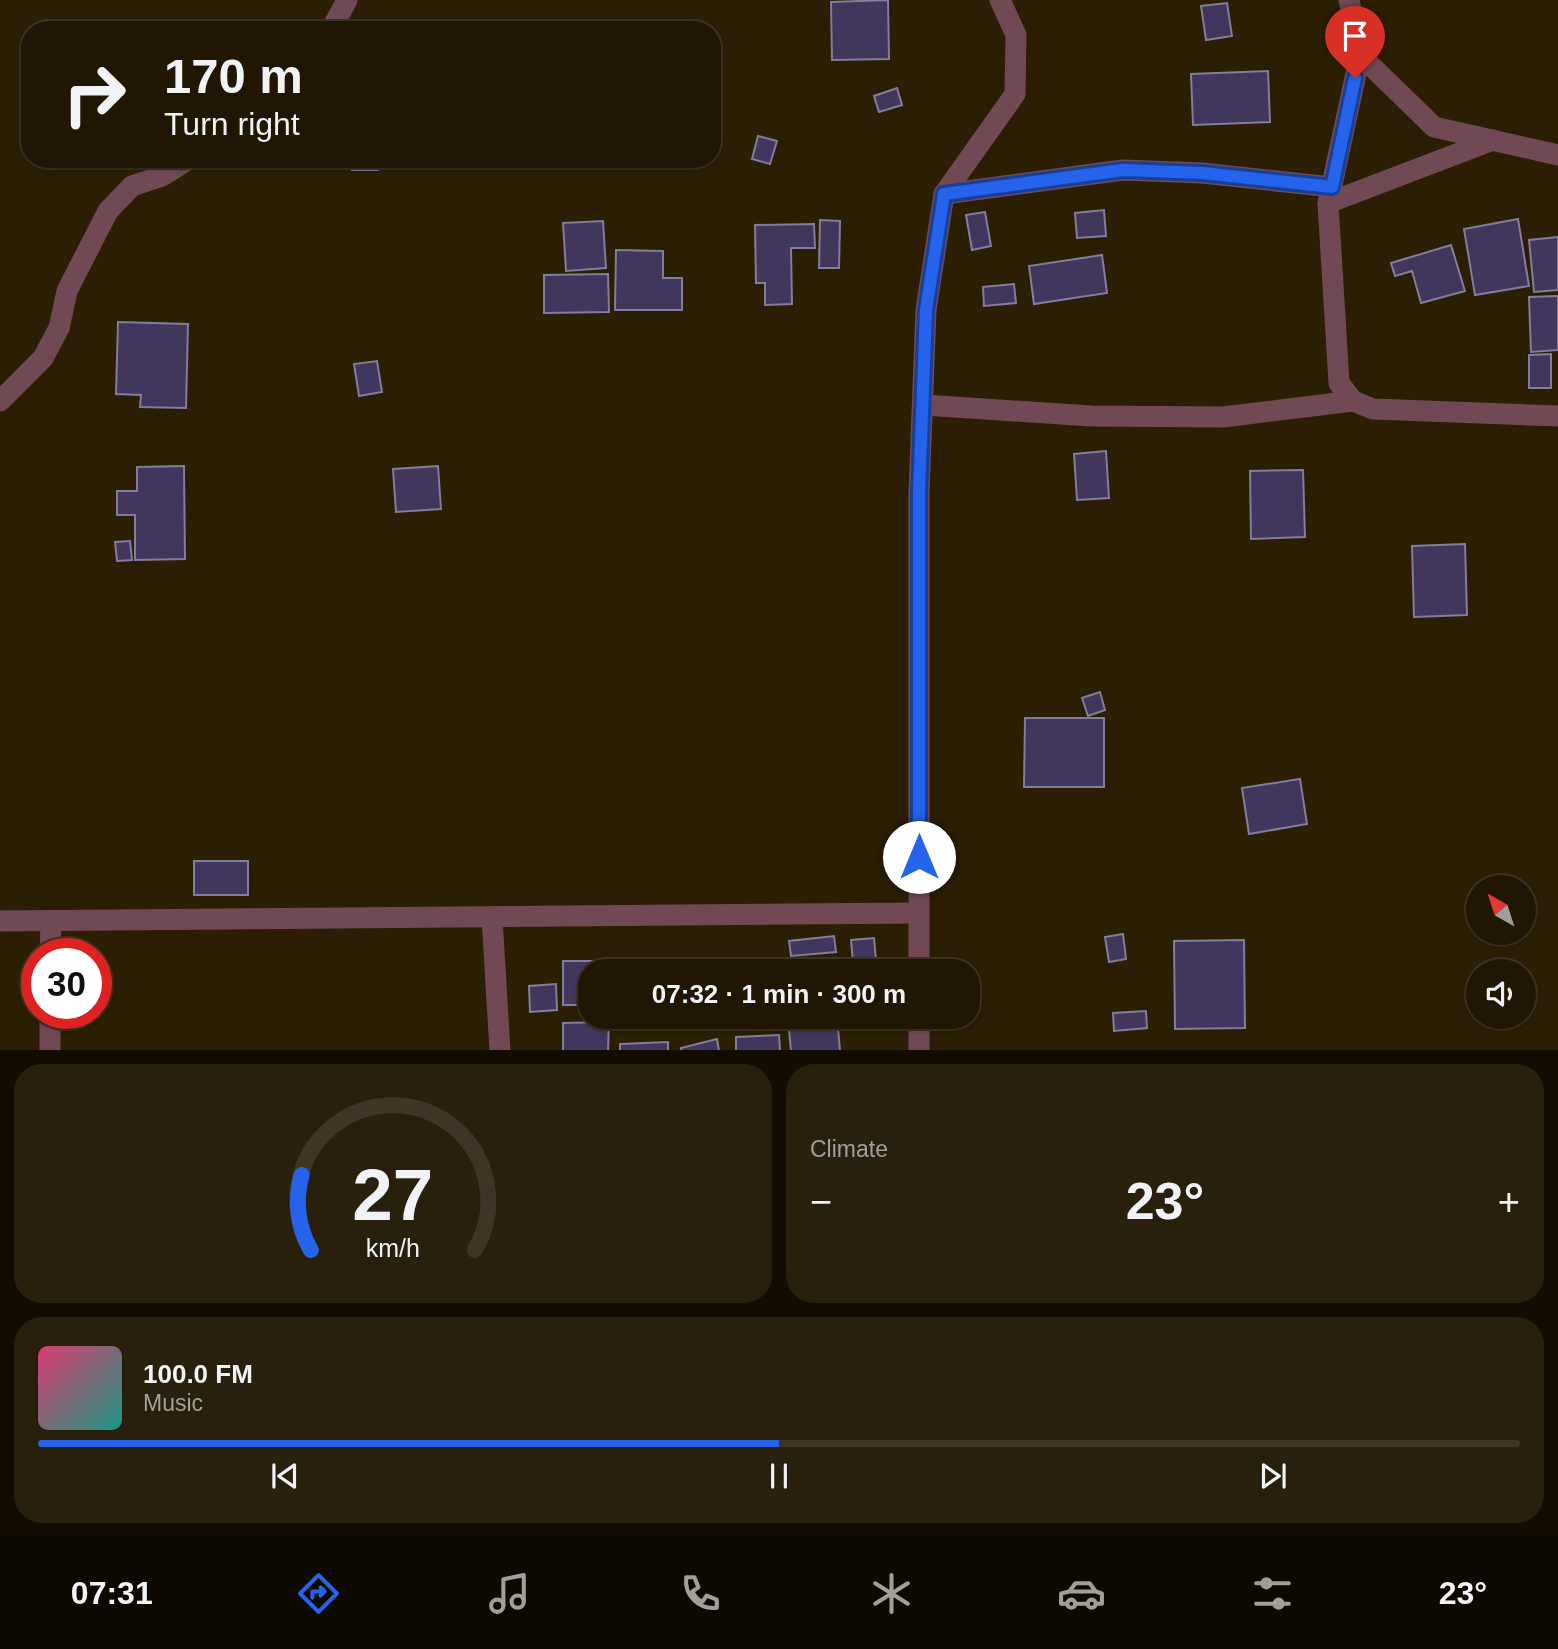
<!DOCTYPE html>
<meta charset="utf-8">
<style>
body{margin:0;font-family:Helvetica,sans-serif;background:#291f0d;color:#f1f3f6;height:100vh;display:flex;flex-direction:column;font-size:26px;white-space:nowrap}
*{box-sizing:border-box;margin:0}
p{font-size:23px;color:#a29f9a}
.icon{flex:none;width:38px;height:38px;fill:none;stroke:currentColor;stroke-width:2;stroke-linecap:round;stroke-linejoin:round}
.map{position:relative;height:1050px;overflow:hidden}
.side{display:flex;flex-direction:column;gap:14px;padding:14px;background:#120c02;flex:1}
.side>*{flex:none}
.top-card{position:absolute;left:21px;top:21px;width:700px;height:147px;border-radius:28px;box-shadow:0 2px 5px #0004,0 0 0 2px #3e3525;background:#211603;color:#f1f3f6;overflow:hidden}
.needle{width:46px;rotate:321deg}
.fabs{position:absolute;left:1466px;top:875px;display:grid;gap:14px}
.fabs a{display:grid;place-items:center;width:70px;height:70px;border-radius:50%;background:#211603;box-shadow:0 2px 5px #0004,0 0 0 2px #3e3525;font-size:35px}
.speed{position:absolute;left:21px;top:938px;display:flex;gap:14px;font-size:35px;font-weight:700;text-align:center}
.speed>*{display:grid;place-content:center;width:91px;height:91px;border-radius:50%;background:#211603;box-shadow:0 2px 5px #0004,0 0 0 2px #3e3525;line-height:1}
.speed .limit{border:10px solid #d22;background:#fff;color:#111}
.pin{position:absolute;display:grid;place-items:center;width:60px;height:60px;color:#fff;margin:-72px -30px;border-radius:50% 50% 50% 0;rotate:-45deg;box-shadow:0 0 7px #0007}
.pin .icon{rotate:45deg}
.me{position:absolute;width:77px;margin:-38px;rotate:0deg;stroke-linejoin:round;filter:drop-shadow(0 0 5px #0008)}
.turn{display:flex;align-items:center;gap:24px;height:147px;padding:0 28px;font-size:32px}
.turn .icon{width:91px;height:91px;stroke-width:2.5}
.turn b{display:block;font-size:49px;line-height:60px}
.big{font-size:52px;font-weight:600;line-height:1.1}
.side .widget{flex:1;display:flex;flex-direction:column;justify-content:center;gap:10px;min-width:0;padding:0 24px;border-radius:28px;background:#291f0d}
.side .dial{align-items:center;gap:0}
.dial svg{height:182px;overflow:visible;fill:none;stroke:#3e3525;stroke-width:7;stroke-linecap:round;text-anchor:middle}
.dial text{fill:#f1f3f6;stroke:none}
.song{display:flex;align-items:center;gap:21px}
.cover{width:84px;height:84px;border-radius:10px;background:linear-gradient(135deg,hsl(340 70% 55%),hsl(170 70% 35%))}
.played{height:7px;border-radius:4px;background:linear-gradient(90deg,#2563eb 50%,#3e3525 50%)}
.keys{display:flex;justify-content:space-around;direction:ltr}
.heat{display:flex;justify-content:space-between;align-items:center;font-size:38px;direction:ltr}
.side .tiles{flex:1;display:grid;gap:14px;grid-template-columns:1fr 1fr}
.widget:last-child{grid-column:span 2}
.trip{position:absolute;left:578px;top:959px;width:402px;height:70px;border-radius:28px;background:#211603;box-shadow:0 2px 5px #0004,0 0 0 2px #3e3525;font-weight:600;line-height:70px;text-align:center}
.tab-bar{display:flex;height:112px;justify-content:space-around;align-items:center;background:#0d0901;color:#a29f9a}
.tab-bar .icon{width:49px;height:49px}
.tab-bar .selected{color:#2563eb}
.tab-bar b{font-size:32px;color:#f1f3f6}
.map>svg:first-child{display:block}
.building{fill:#41365c;stroke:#837c9a;stroke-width:2}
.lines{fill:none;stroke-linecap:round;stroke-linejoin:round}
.minor{stroke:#714954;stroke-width:21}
.route-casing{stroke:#184099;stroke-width:18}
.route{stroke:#2563eb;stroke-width:12}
</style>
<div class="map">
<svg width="1558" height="1051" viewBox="0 0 1558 1051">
<rect width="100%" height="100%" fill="#2c1e04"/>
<g class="building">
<polygon points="888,0 889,59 832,60 831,2"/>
<polygon points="1227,3 1232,36 1206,40 1201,6"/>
<polygon points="1268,71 1270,122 1193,125 1191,74"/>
<polygon points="897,88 902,105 879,112 874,96"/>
<polygon points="758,136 777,141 770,164 752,159"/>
<rect x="352" y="159" width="26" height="11"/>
<polygon points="1104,210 1106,236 1077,238 1075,213"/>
<polygon points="985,212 991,246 972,250 966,215"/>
<polygon points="1518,219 1529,286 1475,295 1464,229"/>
<polygon points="820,220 840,221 839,268 819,268"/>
<polygon points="603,221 606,268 566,271 563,223"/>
<polygon points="814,224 815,248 791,248 792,304 765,305 765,283 756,283 755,225"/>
<polygon points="1558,237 1558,290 1534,292 1529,240"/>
<polygon points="1451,245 1465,291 1421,303 1412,271 1395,276 1391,263"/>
<polygon points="616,250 663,251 663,278 682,278 682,310 615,310"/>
<polygon points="1102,255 1107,293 1034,304 1029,266"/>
<polygon points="608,274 609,312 544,313 544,275"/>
<polygon points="1014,284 1016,303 984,306 983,287"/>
<polygon points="1558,296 1558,350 1531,352 1529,297"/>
<polygon points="118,322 188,324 186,408 140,407 141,395 116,394"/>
<polygon points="1551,354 1551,388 1529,388 1529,355"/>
<polygon points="377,361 382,392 359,396 354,364"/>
<polygon points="1106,451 1109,498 1077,500 1074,454"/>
<polygon points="184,466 185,559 135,560 135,515 117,515 117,491 137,491 137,467"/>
<polygon points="438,466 441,509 396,512 393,469"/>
<polygon points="1303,470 1305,537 1251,539 1250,471"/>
<polygon points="130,541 132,560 117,561 115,542"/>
<polygon points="1465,544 1467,615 1414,617 1412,546"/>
<polygon points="1100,692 1105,710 1088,716 1082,698"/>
<polygon points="1025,718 1104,718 1104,787 1024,787"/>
<polygon points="1300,779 1307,824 1249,834 1242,788"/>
<rect x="194" y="861" width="54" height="34"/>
<polygon points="1123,934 1126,959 1109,962 1105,937"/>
<polygon points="834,936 836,952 791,956 789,941"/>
<polygon points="874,938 876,960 853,962 851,940"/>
<polygon points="1244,940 1245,1028 1175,1029 1174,941"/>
<polygon points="811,958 811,960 837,959 837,971 792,971 792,959"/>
<polygon points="563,961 611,961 611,971 590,971 590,1005 563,1005"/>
<polygon points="556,984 557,1010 530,1012 529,986"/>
<polygon points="1146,1011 1147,1028 1114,1031 1113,1013"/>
<polygon points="679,1017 721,1017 721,1026 680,1029"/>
<polygon points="821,1017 837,1017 840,1051 791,1051 788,1020"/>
<polygon points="609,1022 608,1051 563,1051 563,1023"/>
<polygon points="779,1035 780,1051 736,1051 736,1037"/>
<polygon points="717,1039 719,1051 681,1051 681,1048"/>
<polygon points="668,1042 668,1051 620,1051 620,1044"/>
</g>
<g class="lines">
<g class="minor">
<polyline points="1349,0 1360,55 1434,127 1558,155"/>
<polyline points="331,30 347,0"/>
<polyline points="1360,55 1328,203 1339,383 1353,401 1373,409 1558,416"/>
<polyline points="944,194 1123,170 1202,173 1332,187"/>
<polyline points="1328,203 1493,140"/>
<polyline points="0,401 43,358 59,328 67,291 108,211 132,186 162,176 189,159"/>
<polyline points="924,405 1091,416 1223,417 1353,401"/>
<polyline points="492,917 500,1051"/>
<polyline points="0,921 919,913"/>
<polyline points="50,954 51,921"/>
<polyline points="919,971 919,492 926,310 944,194 1015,94 1016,35 1000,0"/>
<polyline points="919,1017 919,1051"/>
<polyline points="50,1051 50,1013"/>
</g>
</g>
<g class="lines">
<g class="route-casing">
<polyline id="route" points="919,857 919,492 926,310 944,194 1123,170 1202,173 1332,187 1355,78"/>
</g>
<use href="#route" class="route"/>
</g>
</svg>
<div class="fabs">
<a><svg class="needle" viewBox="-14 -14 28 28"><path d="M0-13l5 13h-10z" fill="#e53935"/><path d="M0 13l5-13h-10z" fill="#a29f9a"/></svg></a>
<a><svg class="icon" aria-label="sound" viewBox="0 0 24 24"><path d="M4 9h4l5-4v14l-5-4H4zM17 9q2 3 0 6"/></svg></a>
</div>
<div class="speed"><div class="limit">30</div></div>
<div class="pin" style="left:1355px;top:78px;background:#d93025"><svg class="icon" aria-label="arrive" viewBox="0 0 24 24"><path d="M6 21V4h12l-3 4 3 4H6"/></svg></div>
<svg class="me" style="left:919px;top:857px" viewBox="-20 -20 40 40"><circle r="19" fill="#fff"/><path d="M0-13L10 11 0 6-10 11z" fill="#2563eb"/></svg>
<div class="trip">07:32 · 1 min · 300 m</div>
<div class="top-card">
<div class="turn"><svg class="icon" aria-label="right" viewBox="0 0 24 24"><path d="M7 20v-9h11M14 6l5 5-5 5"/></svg><div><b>170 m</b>Turn right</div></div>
</div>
</div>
<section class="side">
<div class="tiles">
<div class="widget dial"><svg viewBox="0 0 100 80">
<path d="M14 69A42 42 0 1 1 86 69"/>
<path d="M14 69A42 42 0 0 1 10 36" stroke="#2563eb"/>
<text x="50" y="56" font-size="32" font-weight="700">27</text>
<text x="50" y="72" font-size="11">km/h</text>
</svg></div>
<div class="widget"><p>Climate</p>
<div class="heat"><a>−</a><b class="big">23°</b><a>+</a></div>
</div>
<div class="widget">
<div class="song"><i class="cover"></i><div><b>100.0 FM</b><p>Music</p></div></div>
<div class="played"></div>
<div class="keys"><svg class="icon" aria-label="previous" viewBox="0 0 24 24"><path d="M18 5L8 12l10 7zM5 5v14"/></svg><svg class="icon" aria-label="pause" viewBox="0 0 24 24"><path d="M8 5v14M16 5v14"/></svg><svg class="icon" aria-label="next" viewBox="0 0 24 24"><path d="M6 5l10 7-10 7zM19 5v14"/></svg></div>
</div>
</div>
</section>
<nav class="tab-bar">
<b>07:31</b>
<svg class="icon selected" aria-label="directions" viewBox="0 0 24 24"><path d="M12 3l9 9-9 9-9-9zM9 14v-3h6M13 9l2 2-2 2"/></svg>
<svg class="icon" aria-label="music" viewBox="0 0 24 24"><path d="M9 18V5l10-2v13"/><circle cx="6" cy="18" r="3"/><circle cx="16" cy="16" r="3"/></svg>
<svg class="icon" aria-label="phone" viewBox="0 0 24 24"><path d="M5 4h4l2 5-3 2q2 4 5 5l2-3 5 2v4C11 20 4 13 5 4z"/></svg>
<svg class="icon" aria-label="climate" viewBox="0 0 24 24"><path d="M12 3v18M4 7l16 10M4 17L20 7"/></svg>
<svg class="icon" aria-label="car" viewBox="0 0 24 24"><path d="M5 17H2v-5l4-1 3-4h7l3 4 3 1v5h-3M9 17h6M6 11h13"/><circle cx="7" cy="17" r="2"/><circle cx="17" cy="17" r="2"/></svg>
<svg class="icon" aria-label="filters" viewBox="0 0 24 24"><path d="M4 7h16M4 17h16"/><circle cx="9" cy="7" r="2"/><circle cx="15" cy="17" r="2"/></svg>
<b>23°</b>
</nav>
